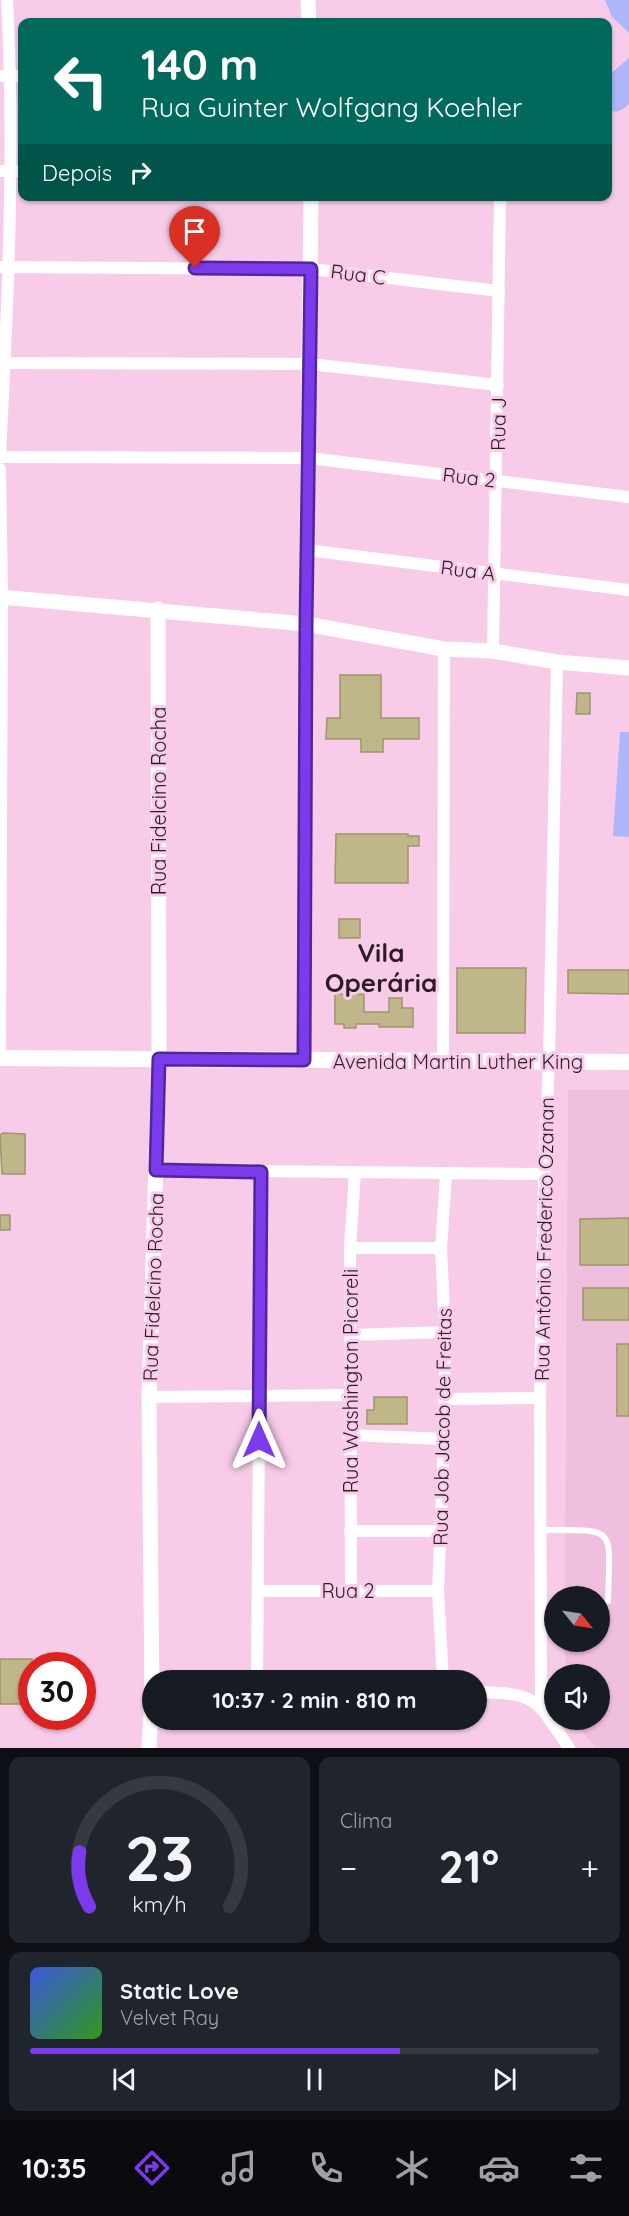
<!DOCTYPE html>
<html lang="pt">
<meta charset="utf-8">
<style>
body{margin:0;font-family:Quicksand,sans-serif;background:#20242c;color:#f1f3f6;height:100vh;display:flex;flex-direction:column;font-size:22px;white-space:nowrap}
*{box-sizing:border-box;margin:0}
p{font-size:20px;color:#9ea1a6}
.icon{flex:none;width:33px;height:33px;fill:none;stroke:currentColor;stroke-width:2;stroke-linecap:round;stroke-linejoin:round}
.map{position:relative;height:1748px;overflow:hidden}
.details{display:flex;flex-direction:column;gap:9px;padding:9px;background:#0d0f14;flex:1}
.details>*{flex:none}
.guide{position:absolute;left:18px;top:18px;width:594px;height:183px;border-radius:12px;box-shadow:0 2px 4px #0004;background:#00695c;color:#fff;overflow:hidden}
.needle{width:39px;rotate:120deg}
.fabs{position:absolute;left:544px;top:1586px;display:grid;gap:12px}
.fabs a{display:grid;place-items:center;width:66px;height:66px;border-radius:50%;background:#171b24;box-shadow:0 2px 4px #0004;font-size:30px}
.speed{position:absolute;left:18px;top:1652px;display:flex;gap:12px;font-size:30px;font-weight:700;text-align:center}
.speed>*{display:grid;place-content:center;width:78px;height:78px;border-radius:50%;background:#171b24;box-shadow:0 2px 4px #0004;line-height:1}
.speed .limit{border:9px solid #d22;background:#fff;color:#111}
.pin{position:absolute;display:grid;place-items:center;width:51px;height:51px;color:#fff;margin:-62px -26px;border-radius:50% 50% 50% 0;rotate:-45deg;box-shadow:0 0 6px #0007}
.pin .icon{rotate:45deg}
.me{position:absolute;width:66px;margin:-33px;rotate:0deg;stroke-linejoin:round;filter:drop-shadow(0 0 4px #0008)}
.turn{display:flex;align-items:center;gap:21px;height:126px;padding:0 24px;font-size:27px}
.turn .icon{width:78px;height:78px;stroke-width:2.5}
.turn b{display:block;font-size:42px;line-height:51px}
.then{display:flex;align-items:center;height:57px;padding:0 24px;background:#0003;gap:12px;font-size:22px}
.big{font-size:45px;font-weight:700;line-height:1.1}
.details .tile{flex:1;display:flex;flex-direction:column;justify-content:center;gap:9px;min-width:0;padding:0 21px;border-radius:12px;background:#20242c}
.details .dial{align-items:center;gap:0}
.dial svg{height:156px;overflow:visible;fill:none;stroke:#363941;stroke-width:7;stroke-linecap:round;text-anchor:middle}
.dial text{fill:#f1f3f6;stroke:none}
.song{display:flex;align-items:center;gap:18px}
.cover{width:72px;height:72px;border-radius:9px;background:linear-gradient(135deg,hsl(230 70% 55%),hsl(110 70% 35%))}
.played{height:6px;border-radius:3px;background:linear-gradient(90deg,#7c3aed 65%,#363941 65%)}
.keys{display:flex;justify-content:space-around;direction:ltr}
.heat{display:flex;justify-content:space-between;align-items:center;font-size:33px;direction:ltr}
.details .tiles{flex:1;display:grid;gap:9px;grid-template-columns:1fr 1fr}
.tile:last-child{grid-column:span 2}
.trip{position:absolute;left:142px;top:1670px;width:345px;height:60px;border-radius:30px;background:#171b24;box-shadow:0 2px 4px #0004;font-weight:700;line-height:60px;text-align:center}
.tab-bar{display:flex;height:96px;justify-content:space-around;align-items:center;background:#090b0e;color:#9ea1a6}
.tab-bar .icon{width:42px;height:42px}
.tab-bar .active{color:#7c3aed}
.tab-bar b{font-size:27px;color:#f1f3f6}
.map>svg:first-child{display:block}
.built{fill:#f0bedf}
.green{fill:#aeb6f9}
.building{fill:#bfb789;stroke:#9e9669;stroke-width:1.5}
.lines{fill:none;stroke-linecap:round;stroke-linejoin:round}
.service{stroke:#fff;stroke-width:6}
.minor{stroke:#fff;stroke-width:12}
.tertiary{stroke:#fff;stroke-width:15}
.secondary{stroke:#fff;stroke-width:16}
.route-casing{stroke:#51269a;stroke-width:15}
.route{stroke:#7c3aed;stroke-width:10}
.labels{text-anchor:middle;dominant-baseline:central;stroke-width:6;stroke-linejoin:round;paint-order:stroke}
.street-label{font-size:20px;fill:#2c1c27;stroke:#f8cce9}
.district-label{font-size:26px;font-weight:bold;fill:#2c1c27;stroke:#f8cce9}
</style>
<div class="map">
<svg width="629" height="1748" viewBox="0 0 629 1748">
<rect width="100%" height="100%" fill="#f8cce9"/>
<polygon class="built" points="568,1090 629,1090 629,1748 596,1748 572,1719 600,1719 600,1674 565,1674 565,1641 600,1641 600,1596 565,1596"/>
<g class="green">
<polygon points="605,0 629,0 629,33 612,17"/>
<path d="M629,58V104C622,110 616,115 608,109V76Z"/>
<polygon points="620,732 629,732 629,837 613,836"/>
</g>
<g class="building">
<polygon points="340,675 381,675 381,718 419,718 419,739 383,739 383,752 361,752 361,739 326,739 327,718 340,718"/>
<polygon points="577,693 590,693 590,714 576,714"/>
<polygon points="336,834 408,834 408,836 419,836 419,846 408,846 408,883 335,883"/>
<rect x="339" y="919" width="21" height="19"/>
<polygon points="457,968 526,968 525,1033 457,1033"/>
<polygon points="568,970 629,970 629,994 568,993"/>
<polygon points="335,994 364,994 364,1012 389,1012 389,998 402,998 402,1008 413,1008 413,1027 379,1027 379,1024 356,1024 356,1028 344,1028 344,1024 335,1024"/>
<polygon points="3,1133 25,1134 25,1174 2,1174 0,1135"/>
<rect x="0" y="1215" width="10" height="15"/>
<polygon points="629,1218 629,1265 580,1265 580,1219"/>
<rect x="583" y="1288" width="46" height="32"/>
<rect x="617" y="1344" width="12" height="72"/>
<polygon points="374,1397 407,1397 407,1424 367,1424 367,1410 374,1410"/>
<rect x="0" y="1659" width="32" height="45"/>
</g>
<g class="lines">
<path class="service" d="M541,1530C618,1530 610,1525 608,1601"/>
<g class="minor">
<polyline points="0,76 22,76"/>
<polyline points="0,171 22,171"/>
<polyline points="0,267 311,269 499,291"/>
<polyline points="0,363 310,364 498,385"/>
<path d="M0,454C8,303 15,151 7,0"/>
<polyline points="0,457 309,458 629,497"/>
<polyline points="0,469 2,597 0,1058"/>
<polyline points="307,550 629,590"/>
<polyline points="493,651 500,196"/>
<polyline points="304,1060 306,624"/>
<polyline points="443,1060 444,649"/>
<polyline points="156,1170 544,1174"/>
<polyline points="350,1248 441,1248"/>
<polyline points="351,1335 445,1332"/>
<polyline points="149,1397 348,1395"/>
<polyline points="444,1399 540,1398"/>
<polyline points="348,1435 444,1439"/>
<polyline points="350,1531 442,1531"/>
<polyline points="351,1589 350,1248 355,1173"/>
<polyline points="258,1591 438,1591"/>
<polyline points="257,1680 261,1172"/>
<polyline points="443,1680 438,1591 444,1439 445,1332 441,1248 446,1175"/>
<path d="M477,1692C538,1693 536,1699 569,1748"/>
<polyline points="541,1707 540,1398 544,1174 549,1061 557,662"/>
</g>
<g class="tertiary">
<polyline points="308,0 309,22"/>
<polyline points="0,597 306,624 444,649 493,651 557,662 629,668"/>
<polyline points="306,624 311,196"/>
<polyline points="149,1748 152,1694 149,1397 159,1059 158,609"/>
</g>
<polyline class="secondary" points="0,1058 629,1062"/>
</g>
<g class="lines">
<g class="route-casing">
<polyline id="route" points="195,268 311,269 306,624 304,1060 159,1059 156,1170 261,1172 259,1440"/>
</g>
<use href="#route" class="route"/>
</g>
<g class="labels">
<g class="street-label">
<text transform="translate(358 274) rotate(7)">Rua C</text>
<text transform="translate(498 424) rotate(-89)">Rua J</text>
<text transform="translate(469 477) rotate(7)">Rua 2</text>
<text transform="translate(468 570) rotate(7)">Rua A</text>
<text transform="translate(158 801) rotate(-90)">Rua Fidelcino Rocha</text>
<text x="458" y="1061">Avenida Martin Luther King</text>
<text transform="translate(544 1239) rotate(-89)">Rua Antônio Frederico Ozanan</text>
<text transform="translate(153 1287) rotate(-88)">Rua Fidelcino Rocha</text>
<text transform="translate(350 1381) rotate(-90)">Rua Washington Picoreli</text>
<text transform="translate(442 1427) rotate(-89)">Rua Job Jacob de Freitas</text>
<text x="348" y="1590">Rua 2</text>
</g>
<g class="district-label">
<text x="381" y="952">Vila<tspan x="381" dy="30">Operária</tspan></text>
</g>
</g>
</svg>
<div class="fabs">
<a><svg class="needle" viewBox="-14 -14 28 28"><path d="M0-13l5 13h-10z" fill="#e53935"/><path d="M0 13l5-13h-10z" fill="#9ea1a6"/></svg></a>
<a><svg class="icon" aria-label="sound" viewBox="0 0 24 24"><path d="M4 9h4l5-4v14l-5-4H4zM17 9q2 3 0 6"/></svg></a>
</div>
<div class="speed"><div class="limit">30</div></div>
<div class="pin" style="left:195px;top:268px;background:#d93025"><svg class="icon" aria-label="arrive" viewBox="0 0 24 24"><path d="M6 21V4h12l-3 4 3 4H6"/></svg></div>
<svg class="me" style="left:259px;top:1440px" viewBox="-20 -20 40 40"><path d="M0-17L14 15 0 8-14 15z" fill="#7c3aed" stroke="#fff" stroke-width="4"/></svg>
<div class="trip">10:37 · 2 min · 810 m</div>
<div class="guide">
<div class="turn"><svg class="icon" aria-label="left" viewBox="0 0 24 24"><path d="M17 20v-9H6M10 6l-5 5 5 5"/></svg><div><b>140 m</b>Rua Guinter Wolfgang Koehler</div></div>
<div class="then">Depois<svg class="icon" aria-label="right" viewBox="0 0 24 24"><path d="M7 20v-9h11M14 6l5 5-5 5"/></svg></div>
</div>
</div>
<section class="details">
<div class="tiles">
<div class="tile dial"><svg viewBox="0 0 100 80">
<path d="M14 69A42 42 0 1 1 86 69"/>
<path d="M14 69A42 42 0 0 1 9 41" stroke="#7c3aed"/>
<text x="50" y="56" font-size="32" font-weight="700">23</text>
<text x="50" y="72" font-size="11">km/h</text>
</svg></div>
<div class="tile"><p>Clima</p>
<div class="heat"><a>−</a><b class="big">21°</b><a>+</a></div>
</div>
<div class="tile">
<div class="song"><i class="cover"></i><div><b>Static Love</b><p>Velvet Ray</p></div></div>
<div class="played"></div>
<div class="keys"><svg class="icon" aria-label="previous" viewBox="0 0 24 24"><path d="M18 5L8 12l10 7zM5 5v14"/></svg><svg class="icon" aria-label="pause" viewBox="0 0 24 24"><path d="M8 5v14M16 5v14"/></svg><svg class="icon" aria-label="next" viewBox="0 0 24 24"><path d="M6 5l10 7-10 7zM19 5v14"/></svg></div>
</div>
</div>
</section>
<nav class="tab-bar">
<b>10:35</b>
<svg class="icon active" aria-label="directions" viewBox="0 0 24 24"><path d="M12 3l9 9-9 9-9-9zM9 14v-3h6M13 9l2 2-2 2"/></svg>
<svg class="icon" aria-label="music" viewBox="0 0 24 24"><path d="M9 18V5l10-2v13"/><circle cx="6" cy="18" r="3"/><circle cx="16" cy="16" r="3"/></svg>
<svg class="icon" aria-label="phone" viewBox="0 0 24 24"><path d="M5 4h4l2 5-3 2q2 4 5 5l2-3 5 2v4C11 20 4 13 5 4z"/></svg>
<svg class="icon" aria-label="climate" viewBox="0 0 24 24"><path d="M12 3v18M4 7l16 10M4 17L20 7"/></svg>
<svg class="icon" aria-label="car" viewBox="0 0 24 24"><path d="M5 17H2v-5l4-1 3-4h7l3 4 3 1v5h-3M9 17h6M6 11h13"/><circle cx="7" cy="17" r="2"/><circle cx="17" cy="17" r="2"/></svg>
<svg class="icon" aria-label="filters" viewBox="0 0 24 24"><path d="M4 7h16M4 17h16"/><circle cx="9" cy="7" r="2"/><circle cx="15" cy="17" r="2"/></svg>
</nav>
